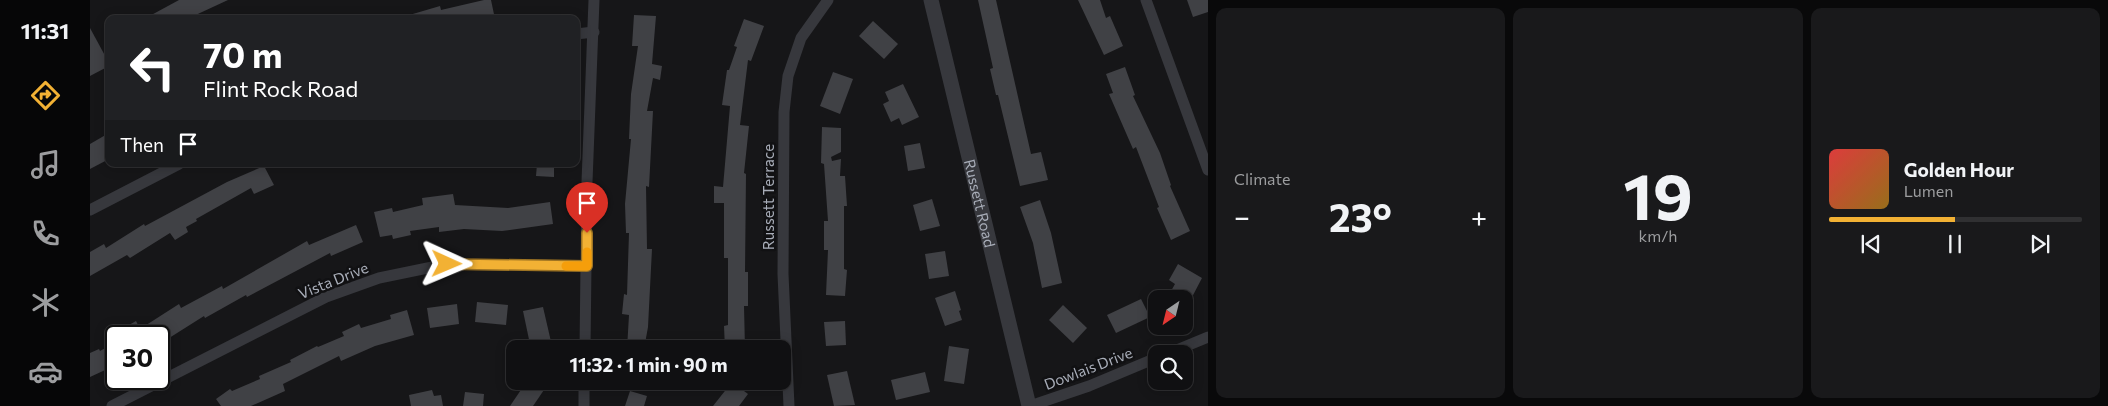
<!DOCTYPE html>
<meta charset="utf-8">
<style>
body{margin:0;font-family:Commissioner,sans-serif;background:#19191b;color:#f1f3f6;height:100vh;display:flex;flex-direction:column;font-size:19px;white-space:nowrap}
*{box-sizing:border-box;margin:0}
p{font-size:16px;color:#9c9d9f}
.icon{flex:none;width:28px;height:28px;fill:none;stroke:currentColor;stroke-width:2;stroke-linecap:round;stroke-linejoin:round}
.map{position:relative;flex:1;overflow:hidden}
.panel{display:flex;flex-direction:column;gap:8px;padding:8px;background:#09090a;width:900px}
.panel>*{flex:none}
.hud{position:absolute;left:15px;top:15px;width:475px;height:152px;border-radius:10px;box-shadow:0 2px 12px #0003,0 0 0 1px #303032;background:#202124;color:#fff;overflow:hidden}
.needle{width:32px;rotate:215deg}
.tools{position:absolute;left:1058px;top:290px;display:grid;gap:10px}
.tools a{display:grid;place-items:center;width:45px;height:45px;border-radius:10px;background:#101012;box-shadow:0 2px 12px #0003,0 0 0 1px #303032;font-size:25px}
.speed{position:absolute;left:15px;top:325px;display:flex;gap:10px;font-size:25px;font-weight:700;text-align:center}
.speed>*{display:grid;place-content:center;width:65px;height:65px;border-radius:50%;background:#101012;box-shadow:0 2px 12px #0003,0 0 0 1px #303032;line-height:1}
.speed .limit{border:2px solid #111;border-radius:8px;background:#fff;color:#111}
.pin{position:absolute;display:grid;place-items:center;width:42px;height:42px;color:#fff;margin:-51px -21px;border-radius:50% 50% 50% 0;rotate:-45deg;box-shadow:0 0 5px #0007}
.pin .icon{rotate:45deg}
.me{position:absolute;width:55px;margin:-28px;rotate:91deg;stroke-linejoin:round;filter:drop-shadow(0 0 4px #0008)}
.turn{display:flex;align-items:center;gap:18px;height:105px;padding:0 15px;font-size:22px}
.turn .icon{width:65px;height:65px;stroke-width:2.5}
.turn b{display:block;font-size:35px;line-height:42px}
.then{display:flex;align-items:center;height:48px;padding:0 15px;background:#0003;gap:10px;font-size:19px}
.big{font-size:38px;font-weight:700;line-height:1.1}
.panel .tile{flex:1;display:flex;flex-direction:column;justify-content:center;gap:8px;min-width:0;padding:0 18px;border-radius:10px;background:#19191b}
.panel .dial{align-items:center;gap:0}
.dial b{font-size:65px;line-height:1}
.song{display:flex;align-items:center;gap:15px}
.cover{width:60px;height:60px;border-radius:8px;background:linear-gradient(135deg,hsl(0 70% 55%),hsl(40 70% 35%))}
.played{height:5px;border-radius:2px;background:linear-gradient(90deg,#f2b134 50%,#303032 50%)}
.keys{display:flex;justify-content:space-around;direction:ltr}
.heat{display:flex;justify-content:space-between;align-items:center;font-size:28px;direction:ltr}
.panel .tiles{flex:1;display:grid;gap:8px;grid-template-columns:repeat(3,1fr)}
.trip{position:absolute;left:416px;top:340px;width:285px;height:50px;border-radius:10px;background:#101012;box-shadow:0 2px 12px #0003,0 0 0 1px #303032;font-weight:700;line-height:50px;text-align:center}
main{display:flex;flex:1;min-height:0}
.menu{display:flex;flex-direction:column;width:90px;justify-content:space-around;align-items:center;background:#060607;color:#9c9d9f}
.menu .icon{width:35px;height:35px}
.menu .selected{color:#f2b134}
.menu b{font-size:22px;color:#f1f3f6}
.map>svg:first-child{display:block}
.building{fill:#404145}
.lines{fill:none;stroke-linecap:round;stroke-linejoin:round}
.minor{stroke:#37383d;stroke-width:11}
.tertiary{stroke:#37383d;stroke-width:15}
.route-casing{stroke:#9d7322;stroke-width:12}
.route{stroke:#f2b134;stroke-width:9}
.slow{stroke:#f59e0b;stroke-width:9}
.labels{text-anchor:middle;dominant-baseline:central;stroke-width:5;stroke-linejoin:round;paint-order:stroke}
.street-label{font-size:15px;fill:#a8adb8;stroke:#111113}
</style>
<main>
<nav class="menu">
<b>11:31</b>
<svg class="icon selected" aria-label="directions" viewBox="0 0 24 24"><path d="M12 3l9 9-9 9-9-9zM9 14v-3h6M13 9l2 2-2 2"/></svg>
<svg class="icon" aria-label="music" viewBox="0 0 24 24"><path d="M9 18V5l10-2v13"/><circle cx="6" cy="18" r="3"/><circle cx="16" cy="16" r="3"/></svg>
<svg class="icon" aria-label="phone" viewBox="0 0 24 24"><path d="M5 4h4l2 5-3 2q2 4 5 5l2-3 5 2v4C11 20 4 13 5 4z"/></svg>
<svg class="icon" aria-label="climate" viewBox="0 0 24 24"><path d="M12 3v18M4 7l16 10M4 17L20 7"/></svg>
<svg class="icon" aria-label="car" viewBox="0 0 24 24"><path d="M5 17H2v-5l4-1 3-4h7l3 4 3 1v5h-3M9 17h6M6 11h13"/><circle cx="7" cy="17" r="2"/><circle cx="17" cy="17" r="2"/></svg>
</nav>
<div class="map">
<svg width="1118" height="406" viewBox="0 0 1118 406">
<rect width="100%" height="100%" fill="#161618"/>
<g class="building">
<polygon points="89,0 138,0 97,19 54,19"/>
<polygon points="394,0 401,0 405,19 316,19 316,16 350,6 351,10"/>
<polygon points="888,0 906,0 941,154 951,152 958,180 930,186 908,95 906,95 900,69 903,68"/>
<polygon points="988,0 1010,0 1016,18 1020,16 1033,46 1014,55"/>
<polygon points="1097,0 1118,0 1118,12 1103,17"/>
<polygon points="544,15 566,16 562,64 572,66 570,80 563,78 557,111 563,111 559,187 556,186 557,249 562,249 558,327 554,349 537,349 539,315 532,314 534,294 537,295 539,233 536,233 535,204 541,139 539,139 541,94 548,46 542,46"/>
<polygon points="654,19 674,26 661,61 658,60 650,125 659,126 654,173 656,174 655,272 658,272 658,306 654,306 655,349 635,349 634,326 638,325 638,258 634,258 634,203 624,203 624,186 633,187 640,106 632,105 637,70 639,70 647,47 644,46"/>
<polygon points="783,21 808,44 794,59 769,36"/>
<polygon points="0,28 19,63 19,66 0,76"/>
<polygon points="1035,67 1045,95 1043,96 1070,153 1081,185 1080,186 1100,231 1081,240 1067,208 1069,207 1046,147 1043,149 1019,94 1023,93 1016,74"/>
<polygon points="743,72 763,79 750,114 730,106"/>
<polygon points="813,84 829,117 812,125 809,118 801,122 793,104 799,101 795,92"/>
<polygon points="732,127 751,128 751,152 741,157 742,161 751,159 750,176 755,176 757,206 754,206 754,269 757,270 755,296 736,295 738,250 734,250 734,221 738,221 734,164 731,163"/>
<polygon points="19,133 19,159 0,169 0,144"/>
<polygon points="830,143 835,168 818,171 814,146"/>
<polygon points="447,164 464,164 464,177 446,176"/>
<polygon points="174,166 184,185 164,194 161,188 106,219 107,221 96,227 98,232 85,240 80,233 40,258 37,255 0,276 0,252 14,244 16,248 54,224 55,226 137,182"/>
<polygon points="363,194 365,205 418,208 460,202 463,224 412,231 374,229 349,232 349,227 320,231 321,235 303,239 302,235 290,237 284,212 302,208 303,212 333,205 332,198"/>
<polygon points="842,199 850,226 830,231 823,205"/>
<polygon points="950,200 961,233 972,283 952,288 943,243 930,207"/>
<polygon points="266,225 273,242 241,256 240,253 157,297 156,295 115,318 114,316 76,340 74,336 20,336 46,321 50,329 89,304 91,308 132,286 133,289 217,241 219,245"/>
<polygon points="855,251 859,276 839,279 835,254"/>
<polygon points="1088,264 1112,278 1101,299 1082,299 1085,293 1081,291 1085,284 1079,280"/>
<polygon points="865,291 871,310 869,311 872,320 855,326 845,298"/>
<polygon points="1051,299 1060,317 1026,333 1017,315"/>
<polygon points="387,302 418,305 416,325 385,322"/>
<polygon points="367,304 369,324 340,328 337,308"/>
<polygon points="973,305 997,328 983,343 959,320"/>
<polygon points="453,307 462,346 441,349 433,311"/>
<polygon points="317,310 324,335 285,346 251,361 249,356 193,384 195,391 161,406 131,406 126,399 140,389 142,391 170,379 169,376 201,362 200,360 227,346 228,347 254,336 252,332 269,324 271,328 301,319 300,315"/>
<polygon points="755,321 756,345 736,346 734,322"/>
<polygon points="26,342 26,365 0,377 0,353 9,349 10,351"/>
<polygon points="859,346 879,349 874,384 854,381"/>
<polygon points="757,371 765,405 744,406 737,375"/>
<polygon points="835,372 840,392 806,400 801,380"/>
<polygon points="437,381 447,381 456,387 443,406 420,406"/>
<polygon points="642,382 658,394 649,406 623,406"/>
<polygon points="342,390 344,396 351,395 353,406 321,406 319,395"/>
<polygon points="540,391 557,396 554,406 535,406"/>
<polygon points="375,392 394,394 393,406 373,406"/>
</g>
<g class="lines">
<g class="minor">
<polyline points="1056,0 1118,170"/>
<polyline points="486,34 504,32"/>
<polyline points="0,210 89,164"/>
<polyline points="495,349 497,182 504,0"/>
<polyline points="1077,354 1118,337"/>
<polyline points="22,406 236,297 289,278 357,264 497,266"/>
<polyline points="494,406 494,381"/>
<polyline points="699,406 693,274 694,112 698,76 711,38 738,0"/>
<polyline points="940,406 999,386 1066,358"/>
</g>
<path class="tertiary" id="s1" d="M841,0L939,406"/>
</g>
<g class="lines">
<g class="route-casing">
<polyline id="route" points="357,264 497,266 497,233"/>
</g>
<use href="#route" class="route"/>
<polyline class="slow" points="476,266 497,266 497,252"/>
</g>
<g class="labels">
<g class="street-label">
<text transform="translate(678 197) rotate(-90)">Russett Terrace</text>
<text stroke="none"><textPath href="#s1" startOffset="209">Russett Road</textPath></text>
<text transform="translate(243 280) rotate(-22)">Vista Drive</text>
<text transform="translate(998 368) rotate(-21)">Dowlais Drive</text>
</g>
</g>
</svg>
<div class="tools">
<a><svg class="needle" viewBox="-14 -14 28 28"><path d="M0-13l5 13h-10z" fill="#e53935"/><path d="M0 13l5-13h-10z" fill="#9c9d9f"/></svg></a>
<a><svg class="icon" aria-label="search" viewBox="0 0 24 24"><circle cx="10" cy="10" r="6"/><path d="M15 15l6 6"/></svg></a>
</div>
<div class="speed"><div class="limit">30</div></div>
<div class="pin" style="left:497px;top:233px;background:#d93025"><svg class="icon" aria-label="arrive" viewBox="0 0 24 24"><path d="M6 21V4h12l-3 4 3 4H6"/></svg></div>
<svg class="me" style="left:357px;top:264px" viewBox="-20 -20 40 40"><path d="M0-17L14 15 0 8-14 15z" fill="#f2b134" stroke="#fff" stroke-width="4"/></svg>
<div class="trip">11:32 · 1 min · 90 m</div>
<div class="hud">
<div class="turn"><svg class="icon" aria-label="left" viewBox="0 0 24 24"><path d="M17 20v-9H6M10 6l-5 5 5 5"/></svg><div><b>70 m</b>Flint Rock Road</div></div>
<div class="then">Then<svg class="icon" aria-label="arrive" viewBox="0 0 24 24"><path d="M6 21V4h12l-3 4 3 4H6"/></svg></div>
</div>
</div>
<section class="panel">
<div class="tiles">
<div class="tile"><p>Climate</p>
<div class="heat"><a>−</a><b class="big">23°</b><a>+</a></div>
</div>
<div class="tile dial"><b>19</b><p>km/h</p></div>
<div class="tile">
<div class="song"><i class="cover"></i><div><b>Golden Hour</b><p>Lumen</p></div></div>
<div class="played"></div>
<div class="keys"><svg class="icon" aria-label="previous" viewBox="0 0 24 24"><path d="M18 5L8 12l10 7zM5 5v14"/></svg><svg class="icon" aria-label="pause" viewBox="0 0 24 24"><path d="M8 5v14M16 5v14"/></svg><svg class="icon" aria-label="next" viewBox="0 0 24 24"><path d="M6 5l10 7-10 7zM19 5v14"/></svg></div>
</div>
</div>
</section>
</main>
